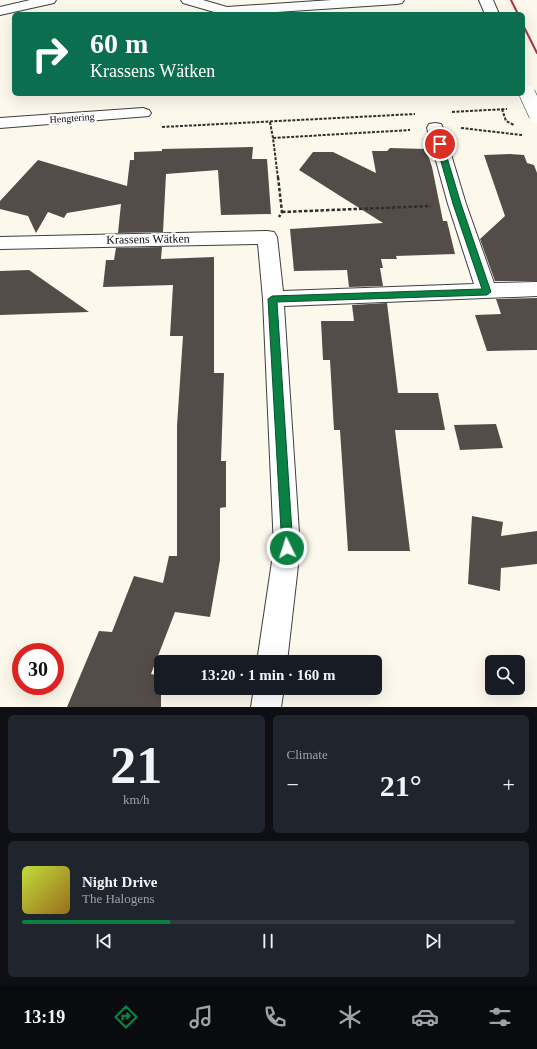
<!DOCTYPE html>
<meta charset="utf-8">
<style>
body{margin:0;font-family:Georgia,serif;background:#20242c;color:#f1f3f6;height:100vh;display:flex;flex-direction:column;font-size:15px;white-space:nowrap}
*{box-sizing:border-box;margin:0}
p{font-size:13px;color:#9ea1a6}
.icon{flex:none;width:22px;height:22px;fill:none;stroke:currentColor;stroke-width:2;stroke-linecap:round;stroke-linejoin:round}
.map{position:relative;height:707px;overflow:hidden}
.details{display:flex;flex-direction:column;gap:8px;padding:8px;background:#0d0f14;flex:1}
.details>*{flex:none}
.guide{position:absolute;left:12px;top:12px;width:513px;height:84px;border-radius:6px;box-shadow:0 4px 16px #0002;background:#0b6e4f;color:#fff;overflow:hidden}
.controls{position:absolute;left:485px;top:655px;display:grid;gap:8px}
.controls a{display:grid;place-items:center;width:40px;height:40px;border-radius:6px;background:#171b24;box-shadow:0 4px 16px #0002;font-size:20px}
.speed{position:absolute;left:12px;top:643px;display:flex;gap:8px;font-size:20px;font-weight:700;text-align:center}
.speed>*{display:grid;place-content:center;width:52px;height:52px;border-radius:50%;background:#171b24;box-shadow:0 4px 16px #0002;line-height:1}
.speed .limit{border:6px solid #d22;background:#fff;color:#111}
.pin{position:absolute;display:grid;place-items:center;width:34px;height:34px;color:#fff;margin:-17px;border:2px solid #fff;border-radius:50%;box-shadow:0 1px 4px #0007}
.me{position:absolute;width:44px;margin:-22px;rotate:356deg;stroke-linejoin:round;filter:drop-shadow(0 0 3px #0008)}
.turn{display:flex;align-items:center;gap:14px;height:84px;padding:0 12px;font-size:18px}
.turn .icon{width:52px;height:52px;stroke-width:2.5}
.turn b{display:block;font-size:28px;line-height:34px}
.big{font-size:30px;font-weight:600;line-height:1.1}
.details .tile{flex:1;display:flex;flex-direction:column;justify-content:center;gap:6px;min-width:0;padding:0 14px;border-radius:6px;background:#20242c}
.details .dial{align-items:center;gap:0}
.dial b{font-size:52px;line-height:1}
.song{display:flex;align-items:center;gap:12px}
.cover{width:48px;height:48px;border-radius:6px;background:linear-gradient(135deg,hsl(70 70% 55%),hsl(40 70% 35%))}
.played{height:4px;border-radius:2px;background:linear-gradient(90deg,#0b8043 30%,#363941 30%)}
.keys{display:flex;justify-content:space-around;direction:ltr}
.heat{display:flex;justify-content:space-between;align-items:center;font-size:22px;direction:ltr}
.details .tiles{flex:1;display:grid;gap:8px;grid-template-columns:1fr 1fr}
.tile:last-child{grid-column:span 2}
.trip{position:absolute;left:154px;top:655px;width:228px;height:40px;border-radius:6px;background:#171b24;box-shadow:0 4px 16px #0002;font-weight:600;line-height:40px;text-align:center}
.dock{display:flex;height:64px;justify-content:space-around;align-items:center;background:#090b0e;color:#9ea1a6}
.dock .icon{width:28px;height:28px}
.dock .active{color:#0b8043}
.dock b{font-size:18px;color:#f1f3f6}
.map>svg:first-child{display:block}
.building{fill:#534c49}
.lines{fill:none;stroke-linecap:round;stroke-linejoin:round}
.minor-casing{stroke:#3f3f3f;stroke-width:2}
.path-far1{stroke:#2e2e2e;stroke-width:2;stroke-dasharray:3 1.5;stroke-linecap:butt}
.path{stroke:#2e2e2e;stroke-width:2.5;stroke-dasharray:3.5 2;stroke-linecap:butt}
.minor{fill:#fff;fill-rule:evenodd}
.rail{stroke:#af3146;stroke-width:2}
.minor-bridge-casing{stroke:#3f3f3f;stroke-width:17;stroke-linecap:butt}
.minor-bridge{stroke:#fff;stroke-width:16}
.route{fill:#0b8043;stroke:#07532c}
.labels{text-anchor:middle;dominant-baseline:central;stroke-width:4;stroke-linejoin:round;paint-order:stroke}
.far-street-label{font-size:10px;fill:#0c0c0c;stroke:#fff}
.street-label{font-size:12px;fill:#0c0c0c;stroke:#fff}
</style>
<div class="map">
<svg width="537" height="707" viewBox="0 0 537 707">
<rect width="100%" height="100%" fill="#fdf8ec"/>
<g class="building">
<polygon points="253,147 252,159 267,159 271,214 221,215 218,170 166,174 163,232 118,233 121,204 67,213 64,218 48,212 36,233 28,216 0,209 0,201 38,160 127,186 130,160 134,160 134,152 162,151 162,149"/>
<polygon points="390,148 426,149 432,167 443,221 447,221 455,254 396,256 397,259 381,259 383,268 380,268 383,286 349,287 347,270 294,271 290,229 383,223 299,170 313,152 333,152 376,173 372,151 387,151"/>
<polygon points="510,154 524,155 527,163 534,165 537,173 537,281 495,281 480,239 505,216 484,155"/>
<polygon points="162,247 161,259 214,257 214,373 224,373 221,461 226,461 226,507 220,508 220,560 210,617 175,612 151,674 161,676 161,707 67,707 99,631 112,632 134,576 163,583 169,556 177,556 177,426 183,336 170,336 173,285 103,287 106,260 114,260 116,248"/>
<polygon points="29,270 89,312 0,315 0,271"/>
<polygon points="537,298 537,350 487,351 475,315 501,314 496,299"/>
<polygon points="387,303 398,393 438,393 445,430 395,430 410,551 348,551 340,430 334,430 330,360 323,360 321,321 354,321 352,305"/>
<polygon points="496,424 503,448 460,450 454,425"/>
<polygon points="472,516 503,522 501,536 537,531 537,564 501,568 500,591 468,584"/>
</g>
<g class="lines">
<g class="minor-casing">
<g id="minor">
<polygon points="30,0 56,0 54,3 0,15 0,7"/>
<polygon points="181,0 203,0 227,7 332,0 404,0 402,3 397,4 245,14 221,14 183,3"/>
<polygon points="479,0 493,0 499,14 485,14"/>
<polygon points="143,108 149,110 151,113 149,116 0,128 0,118"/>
<polygon points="435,123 441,124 443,128 466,204 494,283 537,282 537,296 284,306 300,548 287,662 257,662 274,548 263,299 258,244 0,249 0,237 267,231 274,232 277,237 283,291 474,284 448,204 427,128 429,124"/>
<polygon points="254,688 284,688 281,707 251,707"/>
</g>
</g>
<g class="path-far1">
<polyline points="502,109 506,121 514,125"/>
<polyline points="452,112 507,109"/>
<polyline points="270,122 273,138"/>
<polyline points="162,127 415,114"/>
<polyline points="461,128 522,135"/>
<polyline points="278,178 273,138 410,130"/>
</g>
<g class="path">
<polyline points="278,177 282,212 279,217"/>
<polyline points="282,212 431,206"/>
</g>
<use href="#minor" class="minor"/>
<g class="rail">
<polyline points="511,0 518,14"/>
<polyline points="523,25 537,53"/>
</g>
<g class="minor-bridge-casing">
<polyline id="minor-bridge" points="527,93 537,115"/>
</g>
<use href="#minor-bridge" class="minor-bridge"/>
</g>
<polygon class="route" points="440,141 443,144 461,204 491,292 487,295 277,302 293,548 291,551 287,553 283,551 282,548 268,299 272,296 482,289 453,204 436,144"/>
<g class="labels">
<g class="far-street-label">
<text transform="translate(72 118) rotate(-4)">Hengtering</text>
</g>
<g class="street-label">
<text transform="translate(148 239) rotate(-1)">Krassens Wätken</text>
</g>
</g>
</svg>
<div class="controls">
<a><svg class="icon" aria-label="search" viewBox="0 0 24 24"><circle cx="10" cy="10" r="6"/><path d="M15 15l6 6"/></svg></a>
</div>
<div class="speed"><div class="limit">30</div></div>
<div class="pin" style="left:440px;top:144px;background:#d93025"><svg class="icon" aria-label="arrive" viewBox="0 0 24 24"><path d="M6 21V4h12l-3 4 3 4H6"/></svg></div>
<svg class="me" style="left:287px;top:548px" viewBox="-20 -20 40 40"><circle r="17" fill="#0b8043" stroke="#fff" stroke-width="3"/><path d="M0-11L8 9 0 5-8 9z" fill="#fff"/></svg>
<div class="trip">13:20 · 1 min · 160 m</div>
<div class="guide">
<div class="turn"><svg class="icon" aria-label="right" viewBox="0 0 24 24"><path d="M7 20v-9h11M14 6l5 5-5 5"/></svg><div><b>60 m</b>Krassens Wätken</div></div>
</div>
</div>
<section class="details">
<div class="tiles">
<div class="tile dial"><b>21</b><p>km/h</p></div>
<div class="tile"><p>Climate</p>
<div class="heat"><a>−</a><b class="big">21°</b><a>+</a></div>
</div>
<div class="tile">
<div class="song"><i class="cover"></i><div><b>Night Drive</b><p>The Halogens</p></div></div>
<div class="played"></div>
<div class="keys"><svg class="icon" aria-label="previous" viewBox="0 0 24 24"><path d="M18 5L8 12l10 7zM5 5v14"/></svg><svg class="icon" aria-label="pause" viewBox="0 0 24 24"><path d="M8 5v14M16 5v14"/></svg><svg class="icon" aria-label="next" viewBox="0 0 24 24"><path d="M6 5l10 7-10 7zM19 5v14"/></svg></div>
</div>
</div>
</section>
<nav class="dock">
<b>13:19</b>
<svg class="icon active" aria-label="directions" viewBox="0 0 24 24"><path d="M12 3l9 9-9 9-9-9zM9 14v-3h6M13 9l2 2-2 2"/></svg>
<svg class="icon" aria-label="music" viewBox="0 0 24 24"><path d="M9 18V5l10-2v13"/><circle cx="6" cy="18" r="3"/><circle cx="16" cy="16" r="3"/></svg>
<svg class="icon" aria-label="phone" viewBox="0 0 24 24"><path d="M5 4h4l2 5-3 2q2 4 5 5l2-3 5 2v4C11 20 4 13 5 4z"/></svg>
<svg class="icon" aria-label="climate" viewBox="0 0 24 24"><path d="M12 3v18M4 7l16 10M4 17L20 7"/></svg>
<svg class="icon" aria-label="car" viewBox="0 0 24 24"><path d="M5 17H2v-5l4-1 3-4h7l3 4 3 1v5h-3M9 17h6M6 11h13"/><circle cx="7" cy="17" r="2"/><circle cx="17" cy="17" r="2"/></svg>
<svg class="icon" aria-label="filters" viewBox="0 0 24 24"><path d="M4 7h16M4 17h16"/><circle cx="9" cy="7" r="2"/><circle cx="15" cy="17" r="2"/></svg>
</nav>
